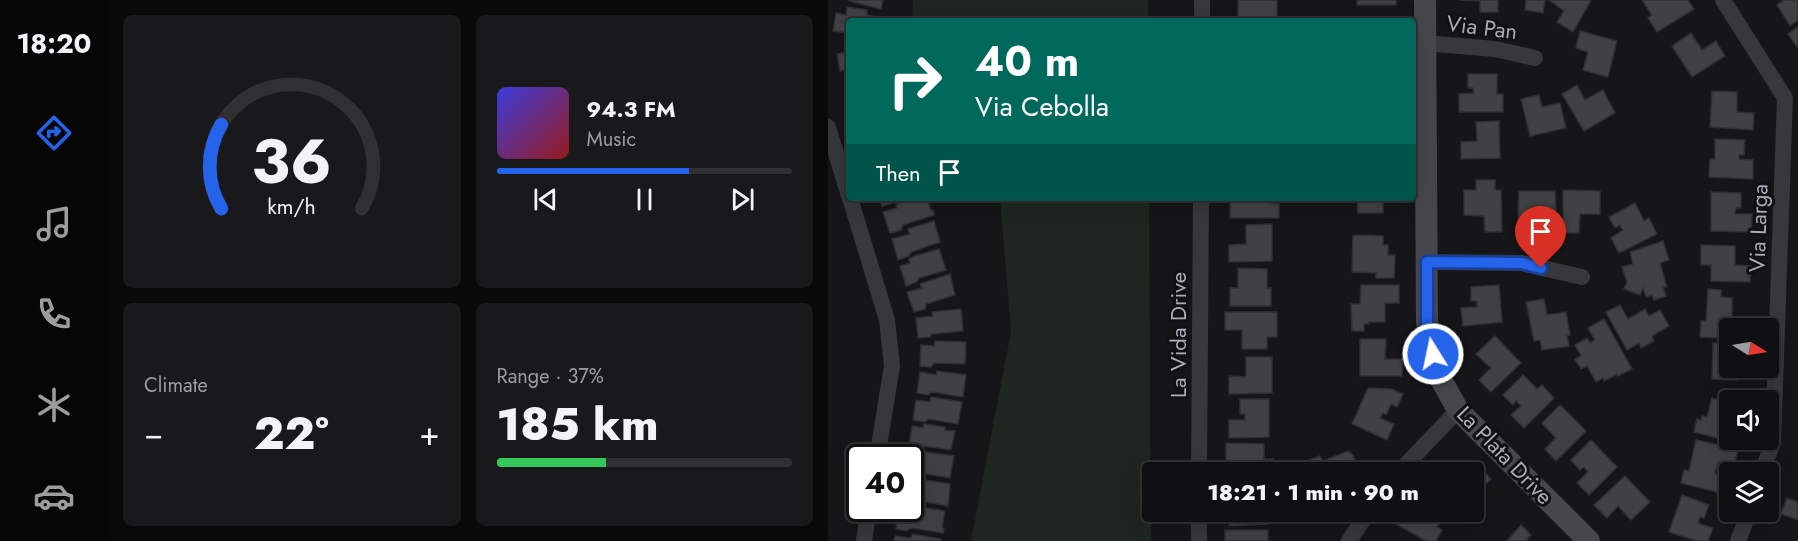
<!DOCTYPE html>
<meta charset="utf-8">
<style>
body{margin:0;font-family:Jost,sans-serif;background:#19191b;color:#f1f3f6;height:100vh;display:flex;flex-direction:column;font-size:22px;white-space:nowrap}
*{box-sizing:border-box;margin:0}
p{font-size:20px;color:#9c9d9f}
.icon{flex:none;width:33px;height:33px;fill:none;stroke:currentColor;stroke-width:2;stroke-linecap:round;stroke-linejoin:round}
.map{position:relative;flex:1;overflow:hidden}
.side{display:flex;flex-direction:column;gap:15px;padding:15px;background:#09090a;width:720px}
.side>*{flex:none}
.hud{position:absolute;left:18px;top:18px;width:570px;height:183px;border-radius:6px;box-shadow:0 6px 24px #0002,0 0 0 2px #303032;background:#00695c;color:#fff;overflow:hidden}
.needle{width:39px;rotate:101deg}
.buttons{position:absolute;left:891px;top:318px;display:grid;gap:12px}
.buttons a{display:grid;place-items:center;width:60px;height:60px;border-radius:6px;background:#101012;box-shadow:0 6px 24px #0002,0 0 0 2px #303032;font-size:30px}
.speed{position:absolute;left:18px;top:444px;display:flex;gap:12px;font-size:30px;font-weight:700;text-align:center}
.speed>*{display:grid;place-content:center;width:78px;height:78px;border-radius:50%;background:#101012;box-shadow:0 6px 24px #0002,0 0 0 2px #303032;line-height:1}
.speed .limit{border:3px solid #111;border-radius:9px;background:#fff;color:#111}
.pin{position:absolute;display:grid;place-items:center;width:51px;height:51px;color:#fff;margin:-62px -26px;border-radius:50% 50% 50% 0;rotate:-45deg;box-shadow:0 0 6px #0007}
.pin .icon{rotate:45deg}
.me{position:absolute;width:66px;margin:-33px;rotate:350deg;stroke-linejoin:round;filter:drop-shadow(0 0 4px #0008)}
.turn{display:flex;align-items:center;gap:21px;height:126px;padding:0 30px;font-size:27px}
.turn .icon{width:78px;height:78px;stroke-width:2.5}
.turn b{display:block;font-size:42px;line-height:51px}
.then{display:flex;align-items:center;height:57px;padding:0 30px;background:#0003;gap:12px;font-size:22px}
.big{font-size:45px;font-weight:800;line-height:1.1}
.side .card{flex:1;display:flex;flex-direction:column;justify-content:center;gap:9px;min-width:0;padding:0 21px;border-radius:9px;background:#19191b}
.side .dial{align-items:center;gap:0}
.dial svg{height:156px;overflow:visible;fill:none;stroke:#303032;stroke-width:7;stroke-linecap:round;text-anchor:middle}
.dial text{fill:#f1f3f6;stroke:none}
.song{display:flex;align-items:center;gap:18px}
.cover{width:72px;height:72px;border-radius:9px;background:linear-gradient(135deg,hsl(240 70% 55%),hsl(0 70% 35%))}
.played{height:6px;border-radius:3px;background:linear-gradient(90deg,#2563eb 65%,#303032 65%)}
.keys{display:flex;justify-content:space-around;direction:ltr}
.heat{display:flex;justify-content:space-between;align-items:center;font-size:33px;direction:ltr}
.charge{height:9px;border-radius:4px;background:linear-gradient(90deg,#34c759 37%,#303032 0)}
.side .tiles{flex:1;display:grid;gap:15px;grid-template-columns:repeat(2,1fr)}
.trip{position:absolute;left:314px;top:462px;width:342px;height:60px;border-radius:6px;background:#101012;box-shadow:0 6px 24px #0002,0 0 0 2px #303032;font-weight:800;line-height:60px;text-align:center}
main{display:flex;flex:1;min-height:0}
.dock{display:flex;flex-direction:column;width:108px;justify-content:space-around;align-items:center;background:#060607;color:#9c9d9f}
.dock .icon{width:42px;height:42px}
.dock .active{color:#2563eb}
.dock b{font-size:27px;color:#f1f3f6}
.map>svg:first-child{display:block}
.green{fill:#1e261f}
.building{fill:#404145;stroke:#303034;stroke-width:1.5}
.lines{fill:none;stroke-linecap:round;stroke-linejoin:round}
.street{stroke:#37383d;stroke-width:16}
.secondary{stroke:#45474d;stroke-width:22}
.route-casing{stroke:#184099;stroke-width:15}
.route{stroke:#2563eb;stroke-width:10}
.labels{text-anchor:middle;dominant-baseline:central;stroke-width:6;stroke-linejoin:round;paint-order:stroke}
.street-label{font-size:22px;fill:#a8adb8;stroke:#111113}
</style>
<main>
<nav class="dock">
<b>18:20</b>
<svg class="icon active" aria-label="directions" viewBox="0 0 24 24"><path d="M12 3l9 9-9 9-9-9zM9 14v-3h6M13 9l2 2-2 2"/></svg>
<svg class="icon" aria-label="music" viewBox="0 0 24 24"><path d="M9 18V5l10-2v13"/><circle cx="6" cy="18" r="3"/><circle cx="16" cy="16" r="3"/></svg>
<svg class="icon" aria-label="phone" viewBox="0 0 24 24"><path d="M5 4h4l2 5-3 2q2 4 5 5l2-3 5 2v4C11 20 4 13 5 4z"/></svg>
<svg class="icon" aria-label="climate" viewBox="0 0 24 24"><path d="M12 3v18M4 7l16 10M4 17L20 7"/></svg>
<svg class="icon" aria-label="car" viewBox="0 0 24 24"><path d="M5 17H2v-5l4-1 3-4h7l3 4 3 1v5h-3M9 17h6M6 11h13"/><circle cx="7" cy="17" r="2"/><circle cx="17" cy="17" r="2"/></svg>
</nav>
<section class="side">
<div class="tiles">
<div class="card dial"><svg viewBox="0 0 100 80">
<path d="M14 69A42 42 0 1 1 86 69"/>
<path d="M14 69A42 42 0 0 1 14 26" stroke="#2563eb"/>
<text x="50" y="56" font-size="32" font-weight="700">36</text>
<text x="50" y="72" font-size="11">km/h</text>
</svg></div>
<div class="card">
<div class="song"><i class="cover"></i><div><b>94.3 FM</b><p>Music</p></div></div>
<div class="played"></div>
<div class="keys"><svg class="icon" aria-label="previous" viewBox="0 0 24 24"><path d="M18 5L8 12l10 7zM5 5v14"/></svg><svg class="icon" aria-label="pause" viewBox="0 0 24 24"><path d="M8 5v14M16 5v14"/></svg><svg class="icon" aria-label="next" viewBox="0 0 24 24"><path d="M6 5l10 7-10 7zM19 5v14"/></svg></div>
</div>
<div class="card"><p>Climate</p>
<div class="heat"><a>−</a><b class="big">22°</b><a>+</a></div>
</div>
<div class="card"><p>Range · 37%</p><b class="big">185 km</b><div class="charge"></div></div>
</div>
</section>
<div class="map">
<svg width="970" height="541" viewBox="0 0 970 541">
<rect width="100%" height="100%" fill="#161618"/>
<g class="green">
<polygon points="85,0 320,0 320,21 84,21"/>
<polygon points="172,198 321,198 323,541 143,541 183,332"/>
</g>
<g class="building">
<polygon points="21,0 55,0 53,9 21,1"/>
<polygon points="410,0 449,0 449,21 404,21 404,17 410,17"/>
<rect x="529" y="0" width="39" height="5"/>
<polygon points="632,0 670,0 670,12 652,12 652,1"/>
<polygon points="698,0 717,0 715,13 697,10"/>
<polygon points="721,0 763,0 745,32 729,22 736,11"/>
<polygon points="814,0 860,0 866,9 829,32 820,18 824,15"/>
<polygon points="956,0 970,0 970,20 962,26 949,5"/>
<polygon points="19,7 39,10 39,15 50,17 49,21 21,21 21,33 5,31 8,13 18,15"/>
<polygon points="970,27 970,47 969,47 960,34"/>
<polygon points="752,31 789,41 780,77 755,70 760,52 748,48"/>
<polygon points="863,33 874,50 888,41 897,56 864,77 844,46"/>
<polygon points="21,46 21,69 12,71 9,54 19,52 18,47"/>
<polygon points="640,74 669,74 669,94 675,94 675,112 631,112 631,94 646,93 645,88 640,88"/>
<polygon points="749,85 757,100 775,90 787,113 756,131 734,94"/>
<polygon points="884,91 909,92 909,112 926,113 925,130 882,127"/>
<polygon points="711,95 714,107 732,103 738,128 702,136 693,99"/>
<polygon points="671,121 672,158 633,159 633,142 649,141 648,122"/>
<polygon points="887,139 917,140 916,155 911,155 911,159 925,160 925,179 881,177 882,159 887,159"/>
<polygon points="648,180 667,180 667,190 673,190 674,232 657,232 656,216 636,215 636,190 648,190"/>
<polygon points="735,190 772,191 772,214 752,214 751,233 735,233"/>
<polygon points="691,191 727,191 729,231 711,231 711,216 705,216 705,220 690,220"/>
<polygon points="883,192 913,193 913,208 908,208 907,214 924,214 923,232 883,231"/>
<polygon points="51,198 68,198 64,203 54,206"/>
<polygon points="87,198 99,198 103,211 105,210 106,215 75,225 73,230 62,233 55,212 69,208 68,204"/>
<polygon points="413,198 442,198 442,203 451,204 451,218 402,218 402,201 413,201"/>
<polygon points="529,198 555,198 555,213 530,213"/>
<polygon points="807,203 816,221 821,218 829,234 791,253 783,238 795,230 792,225 787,228 781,217"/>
<polygon points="106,221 112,242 83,252 81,256 70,260 64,239 82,234 80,229"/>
<polygon points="444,224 444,261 401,262 401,245 418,244 418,225"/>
<polygon points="530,235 555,236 555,245 560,245 560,255 567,255 566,278 548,278 548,273 524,272 525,236"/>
<polygon points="835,241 841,260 832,263 839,287 835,287 838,296 826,300 824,295 818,297 815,288 812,295 796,289 799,282 794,267 805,264 802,252"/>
<polygon points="873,245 907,246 907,265 923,266 922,282 883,281 883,265 873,265"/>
<polygon points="111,249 118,270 91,278 89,282 78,286 72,266 82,263 81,259 87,256"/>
<polygon points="410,268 439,269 439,288 443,288 443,306 402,306 402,288 410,288"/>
<polygon points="122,274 127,295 98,304 97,309 86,312 79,292 94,288 92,284"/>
<polygon points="533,285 571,285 571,303 557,303 557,322 541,322 541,324 536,324 536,331 524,331 523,304 532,304"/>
<polygon points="671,285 674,322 635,326 633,308 649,307 649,301 643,301 643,287"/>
<polygon points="880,289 893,290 893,297 904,298 904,318 921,318 920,328 902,328 902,335 890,334 890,338 872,337 873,321 878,321"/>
<polygon points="716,299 719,315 738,312 742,335 739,336 741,346 714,350 712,340 706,341 698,302"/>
<polygon points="792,305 800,319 817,309 821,316 832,310 841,326 824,336 826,341 813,348 811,343 799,350 778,312"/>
<polygon points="133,309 135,331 104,334 102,337 90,338 88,318 105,316 104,312"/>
<polygon points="397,312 449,312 449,337 439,337 439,349 414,349 414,330 397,330"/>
<polygon points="776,319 804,369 790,376 789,374 776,381 775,378 768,382 759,366 753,369 747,359 753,356 747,345 759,338 762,343 767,340 760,328"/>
<polygon points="667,336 693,363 663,392 651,380 663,368 648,354"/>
<polygon points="532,339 558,339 557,359 575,359 574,376 532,376"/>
<polygon points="107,341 138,342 137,364 106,363 103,367 92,366 93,345 106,346"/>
<polygon points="885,343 902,343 902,368 909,368 909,380 884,379"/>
<polygon points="418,357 444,357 444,393 401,394 401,376 418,377"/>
<polygon points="109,371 138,375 135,397 104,392 100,395 89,393 92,372 108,375"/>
<polygon points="695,375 709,389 714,385 726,398 696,428 683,415 693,406 688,401 685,405 675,395"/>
<polygon points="540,388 563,389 575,394 569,407 563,404 558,415 555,413 552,418 566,424 559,440 524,424"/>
<polygon points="103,397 134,402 130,424 100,419 97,422 85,420 88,400 102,402"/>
<polygon points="884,398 902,403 902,440 913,440 912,444 866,432 869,419 873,420 874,416 879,417"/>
<polygon points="412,399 441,399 441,437 401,438 401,420 417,420 417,414 412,414"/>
<polygon points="732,405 758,431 728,461 717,449 728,438 714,423"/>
<polygon points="96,424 117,427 117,430 127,431 123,450 96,446 92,449 81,447 84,426 95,428"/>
<polygon points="763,440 789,467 761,495 749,483 760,472 756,467 752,470 743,460"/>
<polygon points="868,440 910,449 906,466 890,462 887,474 902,477 900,495 853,483 856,470 861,471"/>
<polygon points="398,443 436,444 436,459 445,459 445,472 411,472 411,462 398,462"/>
<polygon points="520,451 525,455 531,470 526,472 483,472 479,461 492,456 495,461"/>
<polygon points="97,452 126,456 122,478 92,473 88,476 82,476 82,458 79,458 80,453 96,456"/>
<polygon points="647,462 663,479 645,497 645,472 636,472"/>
<polygon points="797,476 822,502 803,520 790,506 779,518 766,505"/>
<polygon points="91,479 122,484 120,506 88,500 82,503 82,482 90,483"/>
<polygon points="854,495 881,505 876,518 872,517 870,523 885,528 880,541 869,541 841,532"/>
<polygon points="959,498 970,502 970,520 953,514"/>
<polygon points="86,506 117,511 114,528 116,528 115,533 83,528 79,531 68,529 71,508 86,511"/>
<polygon points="401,512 439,512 439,524 401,526"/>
<polygon points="575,512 584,512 589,515 591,512 618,512 609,527 614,530 608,541 598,541 568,524"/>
<polygon points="693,525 703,535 699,539 700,541 679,541"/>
<rect x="397" y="530" width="43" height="11"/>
<polygon points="84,534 113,539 112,541 66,541 67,536 83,538"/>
</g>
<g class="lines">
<g class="street">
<polyline points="895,0 957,98 945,442 934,472"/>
<polyline points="374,21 374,0"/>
<polyline points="596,43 667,49 707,58"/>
<polyline points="0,127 21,196"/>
<polyline points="22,198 59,320 64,366 49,458"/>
<polyline points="599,262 693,263 754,277"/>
<polyline points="371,472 373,198"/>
<polyline points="571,472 630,410"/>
<polyline points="36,541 41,508"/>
<polyline points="371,541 371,512"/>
<polyline points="521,541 540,512"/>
<polyline points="910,541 921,512"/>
</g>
<polyline class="secondary" points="597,0 599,322 605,354 615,383 630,410 761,541"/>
</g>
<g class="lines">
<g class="route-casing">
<polyline id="route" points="605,354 599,322 599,262 693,263 713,268"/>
</g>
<use href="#route" class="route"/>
</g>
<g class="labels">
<g class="street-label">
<text transform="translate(654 27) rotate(7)">Via Pan</text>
<text transform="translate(930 228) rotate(-88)">Via Larga</text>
<text transform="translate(350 335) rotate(-90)">La Vida Drive</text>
<text transform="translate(677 455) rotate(46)">La Plata Drive</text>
</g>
</g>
</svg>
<div class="buttons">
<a><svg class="needle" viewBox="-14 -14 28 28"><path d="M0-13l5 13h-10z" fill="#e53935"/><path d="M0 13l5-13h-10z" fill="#9c9d9f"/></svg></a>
<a><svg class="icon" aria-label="sound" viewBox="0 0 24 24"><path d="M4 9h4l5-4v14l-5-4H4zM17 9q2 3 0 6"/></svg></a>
<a><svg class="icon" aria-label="layers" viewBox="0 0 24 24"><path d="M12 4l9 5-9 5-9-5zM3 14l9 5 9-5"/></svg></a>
</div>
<div class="speed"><div class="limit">40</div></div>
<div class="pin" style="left:713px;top:268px;background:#d93025"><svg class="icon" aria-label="arrive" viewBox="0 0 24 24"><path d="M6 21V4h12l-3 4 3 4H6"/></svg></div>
<svg class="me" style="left:605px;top:354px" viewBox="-20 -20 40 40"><circle r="17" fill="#2563eb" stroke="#fff" stroke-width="3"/><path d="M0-11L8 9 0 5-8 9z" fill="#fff"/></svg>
<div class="trip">18:21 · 1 min · 90 m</div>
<div class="hud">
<div class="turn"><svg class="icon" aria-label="right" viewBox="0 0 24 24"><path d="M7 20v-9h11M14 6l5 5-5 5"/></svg><div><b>40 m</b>Via Cebolla</div></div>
<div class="then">Then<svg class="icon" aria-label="arrive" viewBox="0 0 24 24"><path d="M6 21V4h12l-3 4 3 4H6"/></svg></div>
</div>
</div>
</main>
